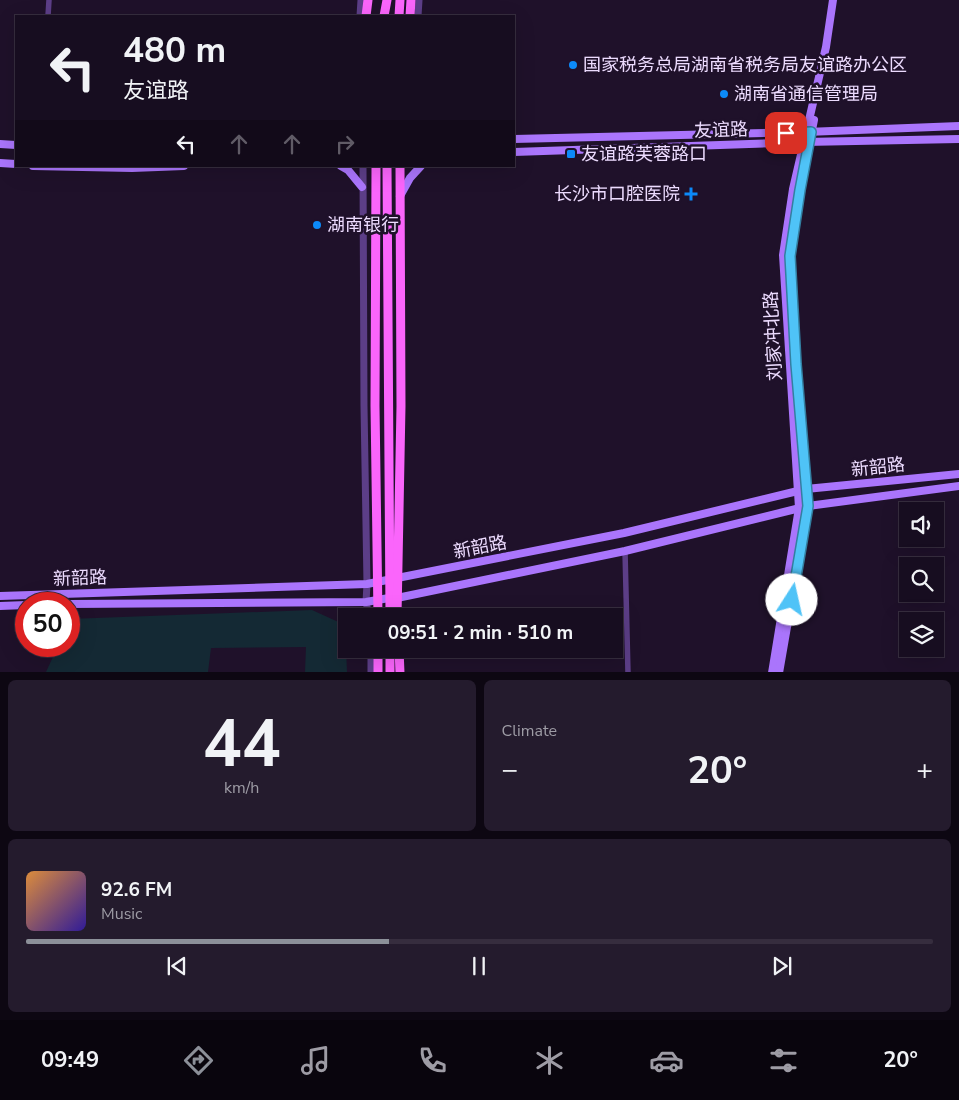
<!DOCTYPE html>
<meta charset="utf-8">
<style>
body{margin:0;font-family:"Nunito Sans","Noto Sans SC",sans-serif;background:#241b2d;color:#f1f3f6;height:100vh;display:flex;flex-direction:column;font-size:19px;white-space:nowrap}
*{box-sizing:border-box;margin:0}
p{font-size:16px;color:#9e9ca5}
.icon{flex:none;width:28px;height:28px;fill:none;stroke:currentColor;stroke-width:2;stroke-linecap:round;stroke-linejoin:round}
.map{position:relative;height:672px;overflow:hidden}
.sheet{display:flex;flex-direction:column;gap:8px;padding:8px;background:#0d0712;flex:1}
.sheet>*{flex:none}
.banner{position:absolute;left:15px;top:15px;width:500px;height:152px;border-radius:0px;box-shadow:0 5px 20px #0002,0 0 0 1px #362d3e;background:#170d20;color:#f1f3f6;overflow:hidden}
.buttons{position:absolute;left:899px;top:502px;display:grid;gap:10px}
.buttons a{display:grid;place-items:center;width:45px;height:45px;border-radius:0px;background:#170d20;box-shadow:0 5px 20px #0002,0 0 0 1px #362d3e;font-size:25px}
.speed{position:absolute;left:15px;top:592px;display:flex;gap:10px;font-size:25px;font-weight:700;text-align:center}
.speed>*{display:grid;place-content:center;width:65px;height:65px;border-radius:50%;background:#170d20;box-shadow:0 5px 20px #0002,0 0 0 1px #362d3e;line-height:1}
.speed .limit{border:8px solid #d22;background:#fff;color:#111}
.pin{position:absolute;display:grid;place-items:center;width:42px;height:42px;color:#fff;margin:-21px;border-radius:10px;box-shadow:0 2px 8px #0006}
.me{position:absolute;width:55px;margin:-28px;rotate:10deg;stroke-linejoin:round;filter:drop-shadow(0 0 4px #0008)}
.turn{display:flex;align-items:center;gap:18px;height:105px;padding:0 25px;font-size:22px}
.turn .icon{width:65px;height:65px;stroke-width:2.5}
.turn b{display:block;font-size:35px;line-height:42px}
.lanes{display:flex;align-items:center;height:48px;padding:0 25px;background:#0003;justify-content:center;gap:25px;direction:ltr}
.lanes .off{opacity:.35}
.big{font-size:38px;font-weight:700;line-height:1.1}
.sheet .card{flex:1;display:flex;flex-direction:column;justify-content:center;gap:8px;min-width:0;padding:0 18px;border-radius:8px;background:#241b2d}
.sheet .dial{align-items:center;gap:0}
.dial b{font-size:65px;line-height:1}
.song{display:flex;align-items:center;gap:15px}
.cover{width:60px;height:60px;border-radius:8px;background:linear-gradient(135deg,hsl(30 70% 55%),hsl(250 70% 35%))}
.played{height:5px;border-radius:2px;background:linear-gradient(90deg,#8c9099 40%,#362d3e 40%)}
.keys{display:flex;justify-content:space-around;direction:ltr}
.heat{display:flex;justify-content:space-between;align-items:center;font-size:28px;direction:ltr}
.sheet .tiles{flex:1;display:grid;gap:8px;grid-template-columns:1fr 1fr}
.card:last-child{grid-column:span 2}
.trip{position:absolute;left:338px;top:608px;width:285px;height:50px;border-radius:0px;background:#170d20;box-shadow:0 5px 20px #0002,0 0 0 1px #362d3e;font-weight:700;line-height:50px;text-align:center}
.tabs{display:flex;height:80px;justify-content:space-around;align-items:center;background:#09050d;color:#9e9ca5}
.tabs .icon{width:35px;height:35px}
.tabs .on{color:#8c9099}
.tabs b{font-size:22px;color:#f1f3f6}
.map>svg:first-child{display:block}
.green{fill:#142934}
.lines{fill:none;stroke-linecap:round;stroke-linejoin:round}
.minor{stroke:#5c3e87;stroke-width:5.5}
.tertiary{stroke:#5c3e87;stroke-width:7}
.secondary{stroke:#aa75fc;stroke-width:8}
.primary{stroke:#fa65fb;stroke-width:9}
.route-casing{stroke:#337fa1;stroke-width:12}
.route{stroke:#4fc3f7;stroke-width:9}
.poi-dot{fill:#0c8af9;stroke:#1f112a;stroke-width:2}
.labels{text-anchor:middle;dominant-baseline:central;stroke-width:5;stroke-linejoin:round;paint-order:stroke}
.poi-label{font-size:18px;fill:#ecdbfe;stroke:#1f112a;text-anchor:start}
.street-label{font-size:18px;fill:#ecdbfe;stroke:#1f112a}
</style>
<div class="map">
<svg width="959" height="673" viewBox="0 0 959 673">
<rect width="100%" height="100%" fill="#1f112a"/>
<polygon class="green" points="312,610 345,625 347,672 305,672 306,647 211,648 208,672 46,672 58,646 69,646 69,619"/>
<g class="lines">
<g class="minor">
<polyline points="48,16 49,0"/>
<polyline points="625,551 628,673"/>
</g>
<g class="tertiary">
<polyline points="360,16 361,0"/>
<polyline points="418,16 419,0"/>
<polyline points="363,166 364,406 367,584 366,602 369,616"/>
<polyline points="371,673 371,649"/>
</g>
<g class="secondary">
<polyline points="514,139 806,132 959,126"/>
<polyline points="0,144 16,145"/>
<polyline points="514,152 804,142 959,139"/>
<polyline points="0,163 16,164"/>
<polyline points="33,166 132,168 184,166"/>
<polyline points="341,166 348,170 362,187"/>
<polyline points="400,196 410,178 421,166"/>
<polyline points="0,596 367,584 624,533 806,489 959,474"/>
<polyline points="69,604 366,602 389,598 397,598 625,551 808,506 959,486"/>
<polyline points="0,606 26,605"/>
<polyline points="772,673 799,508 783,255 793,189 826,47 833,0"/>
<polyline points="779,673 808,506 796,364 790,255 800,190 814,120"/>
</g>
<g class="primary">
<polyline points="366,16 368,0"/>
<polyline points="384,16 387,0"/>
<polyline points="399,16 400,0"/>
<polyline points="410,16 411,0"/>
<polyline points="376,166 375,406 378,616"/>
<polyline points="387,166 390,616"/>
<polyline points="397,616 401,406 400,166"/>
<polyline points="378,649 378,673"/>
<polyline points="390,649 390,673"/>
<polyline points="399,649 400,673"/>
</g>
</g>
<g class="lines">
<g class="route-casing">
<polyline id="route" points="786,133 811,132 800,190 790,256 796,364 808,506 792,600"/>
</g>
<use href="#route" class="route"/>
</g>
<g class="poi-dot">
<circle cx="573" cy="65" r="5"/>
<circle cx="724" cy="94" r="5"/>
<rect x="566" y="149" width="10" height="10" rx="2.5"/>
<path d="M688.5 186.5h5v5h5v5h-5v5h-5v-5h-5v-5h5z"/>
<circle cx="317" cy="225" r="5"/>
</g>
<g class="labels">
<g class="poi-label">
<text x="583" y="65">国家税务总局湖南省税务局友谊路办公区</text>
<text x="734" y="94">湖南省通信管理局</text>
<text x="581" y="154">友谊路芙蓉路口</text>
<text x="680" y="194" text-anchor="end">长沙市口腔医院</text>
<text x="327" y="225">湖南银行</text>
</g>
<g class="street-label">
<text transform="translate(721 130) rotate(-2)">友谊路</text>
<text transform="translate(773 336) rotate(-93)">刘家冲北路</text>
<text transform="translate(878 467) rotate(-6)">新韶路</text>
<text transform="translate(480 547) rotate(-11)">新韶路</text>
<text transform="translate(80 578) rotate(-2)">新韶路</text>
</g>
</g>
</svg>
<div class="buttons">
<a><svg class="icon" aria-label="sound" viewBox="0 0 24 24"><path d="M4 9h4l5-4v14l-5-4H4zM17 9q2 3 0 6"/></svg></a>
<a><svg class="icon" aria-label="search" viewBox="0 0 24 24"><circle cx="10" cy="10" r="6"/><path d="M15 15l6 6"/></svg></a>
<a><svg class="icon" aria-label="layers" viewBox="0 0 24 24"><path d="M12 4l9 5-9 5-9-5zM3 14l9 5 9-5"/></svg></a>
</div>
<div class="speed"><div class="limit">50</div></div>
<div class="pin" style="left:786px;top:133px;background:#d93025"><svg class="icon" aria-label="arrive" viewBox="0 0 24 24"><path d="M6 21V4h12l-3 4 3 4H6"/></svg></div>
<svg class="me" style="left:792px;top:600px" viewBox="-20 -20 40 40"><circle r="19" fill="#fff"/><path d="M0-13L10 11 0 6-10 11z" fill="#4fc3f7"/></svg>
<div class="trip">09:51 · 2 min · 510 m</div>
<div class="banner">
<div class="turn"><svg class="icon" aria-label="left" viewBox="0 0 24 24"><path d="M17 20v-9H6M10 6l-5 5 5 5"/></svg><div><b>480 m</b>友谊路</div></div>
<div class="lanes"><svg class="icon" aria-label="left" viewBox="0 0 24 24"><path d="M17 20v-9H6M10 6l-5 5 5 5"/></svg><svg class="icon off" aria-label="ahead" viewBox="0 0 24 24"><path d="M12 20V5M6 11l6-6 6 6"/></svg><svg class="icon off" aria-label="ahead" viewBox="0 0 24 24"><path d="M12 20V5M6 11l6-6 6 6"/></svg><svg class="icon off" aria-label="right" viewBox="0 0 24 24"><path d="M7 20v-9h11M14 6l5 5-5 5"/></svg></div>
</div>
</div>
<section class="sheet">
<div class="tiles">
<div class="card dial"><b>44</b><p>km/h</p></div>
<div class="card"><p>Climate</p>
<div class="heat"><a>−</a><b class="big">20°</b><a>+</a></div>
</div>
<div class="card">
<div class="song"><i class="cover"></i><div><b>92.6 FM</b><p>Music</p></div></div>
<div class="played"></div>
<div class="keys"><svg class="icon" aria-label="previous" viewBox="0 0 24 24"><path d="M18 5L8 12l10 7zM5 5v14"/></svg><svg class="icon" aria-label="pause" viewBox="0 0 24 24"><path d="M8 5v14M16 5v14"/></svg><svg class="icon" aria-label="next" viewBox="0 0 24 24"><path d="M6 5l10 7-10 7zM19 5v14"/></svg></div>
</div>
</div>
</section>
<nav class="tabs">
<b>09:49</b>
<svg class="icon on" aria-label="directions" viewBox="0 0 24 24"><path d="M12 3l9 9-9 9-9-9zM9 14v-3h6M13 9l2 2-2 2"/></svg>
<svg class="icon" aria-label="music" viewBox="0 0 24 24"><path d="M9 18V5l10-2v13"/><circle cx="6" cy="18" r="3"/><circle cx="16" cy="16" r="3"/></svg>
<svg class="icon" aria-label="phone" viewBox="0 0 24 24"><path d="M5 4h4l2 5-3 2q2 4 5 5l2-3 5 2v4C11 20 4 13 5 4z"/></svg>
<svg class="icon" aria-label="climate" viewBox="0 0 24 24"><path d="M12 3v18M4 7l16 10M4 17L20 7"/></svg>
<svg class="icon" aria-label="car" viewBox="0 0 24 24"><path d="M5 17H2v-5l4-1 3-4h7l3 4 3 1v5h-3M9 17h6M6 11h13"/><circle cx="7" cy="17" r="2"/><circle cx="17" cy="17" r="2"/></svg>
<svg class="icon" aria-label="filters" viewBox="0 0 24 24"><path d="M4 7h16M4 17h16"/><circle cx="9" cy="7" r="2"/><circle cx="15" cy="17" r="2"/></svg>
<b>20°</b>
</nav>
